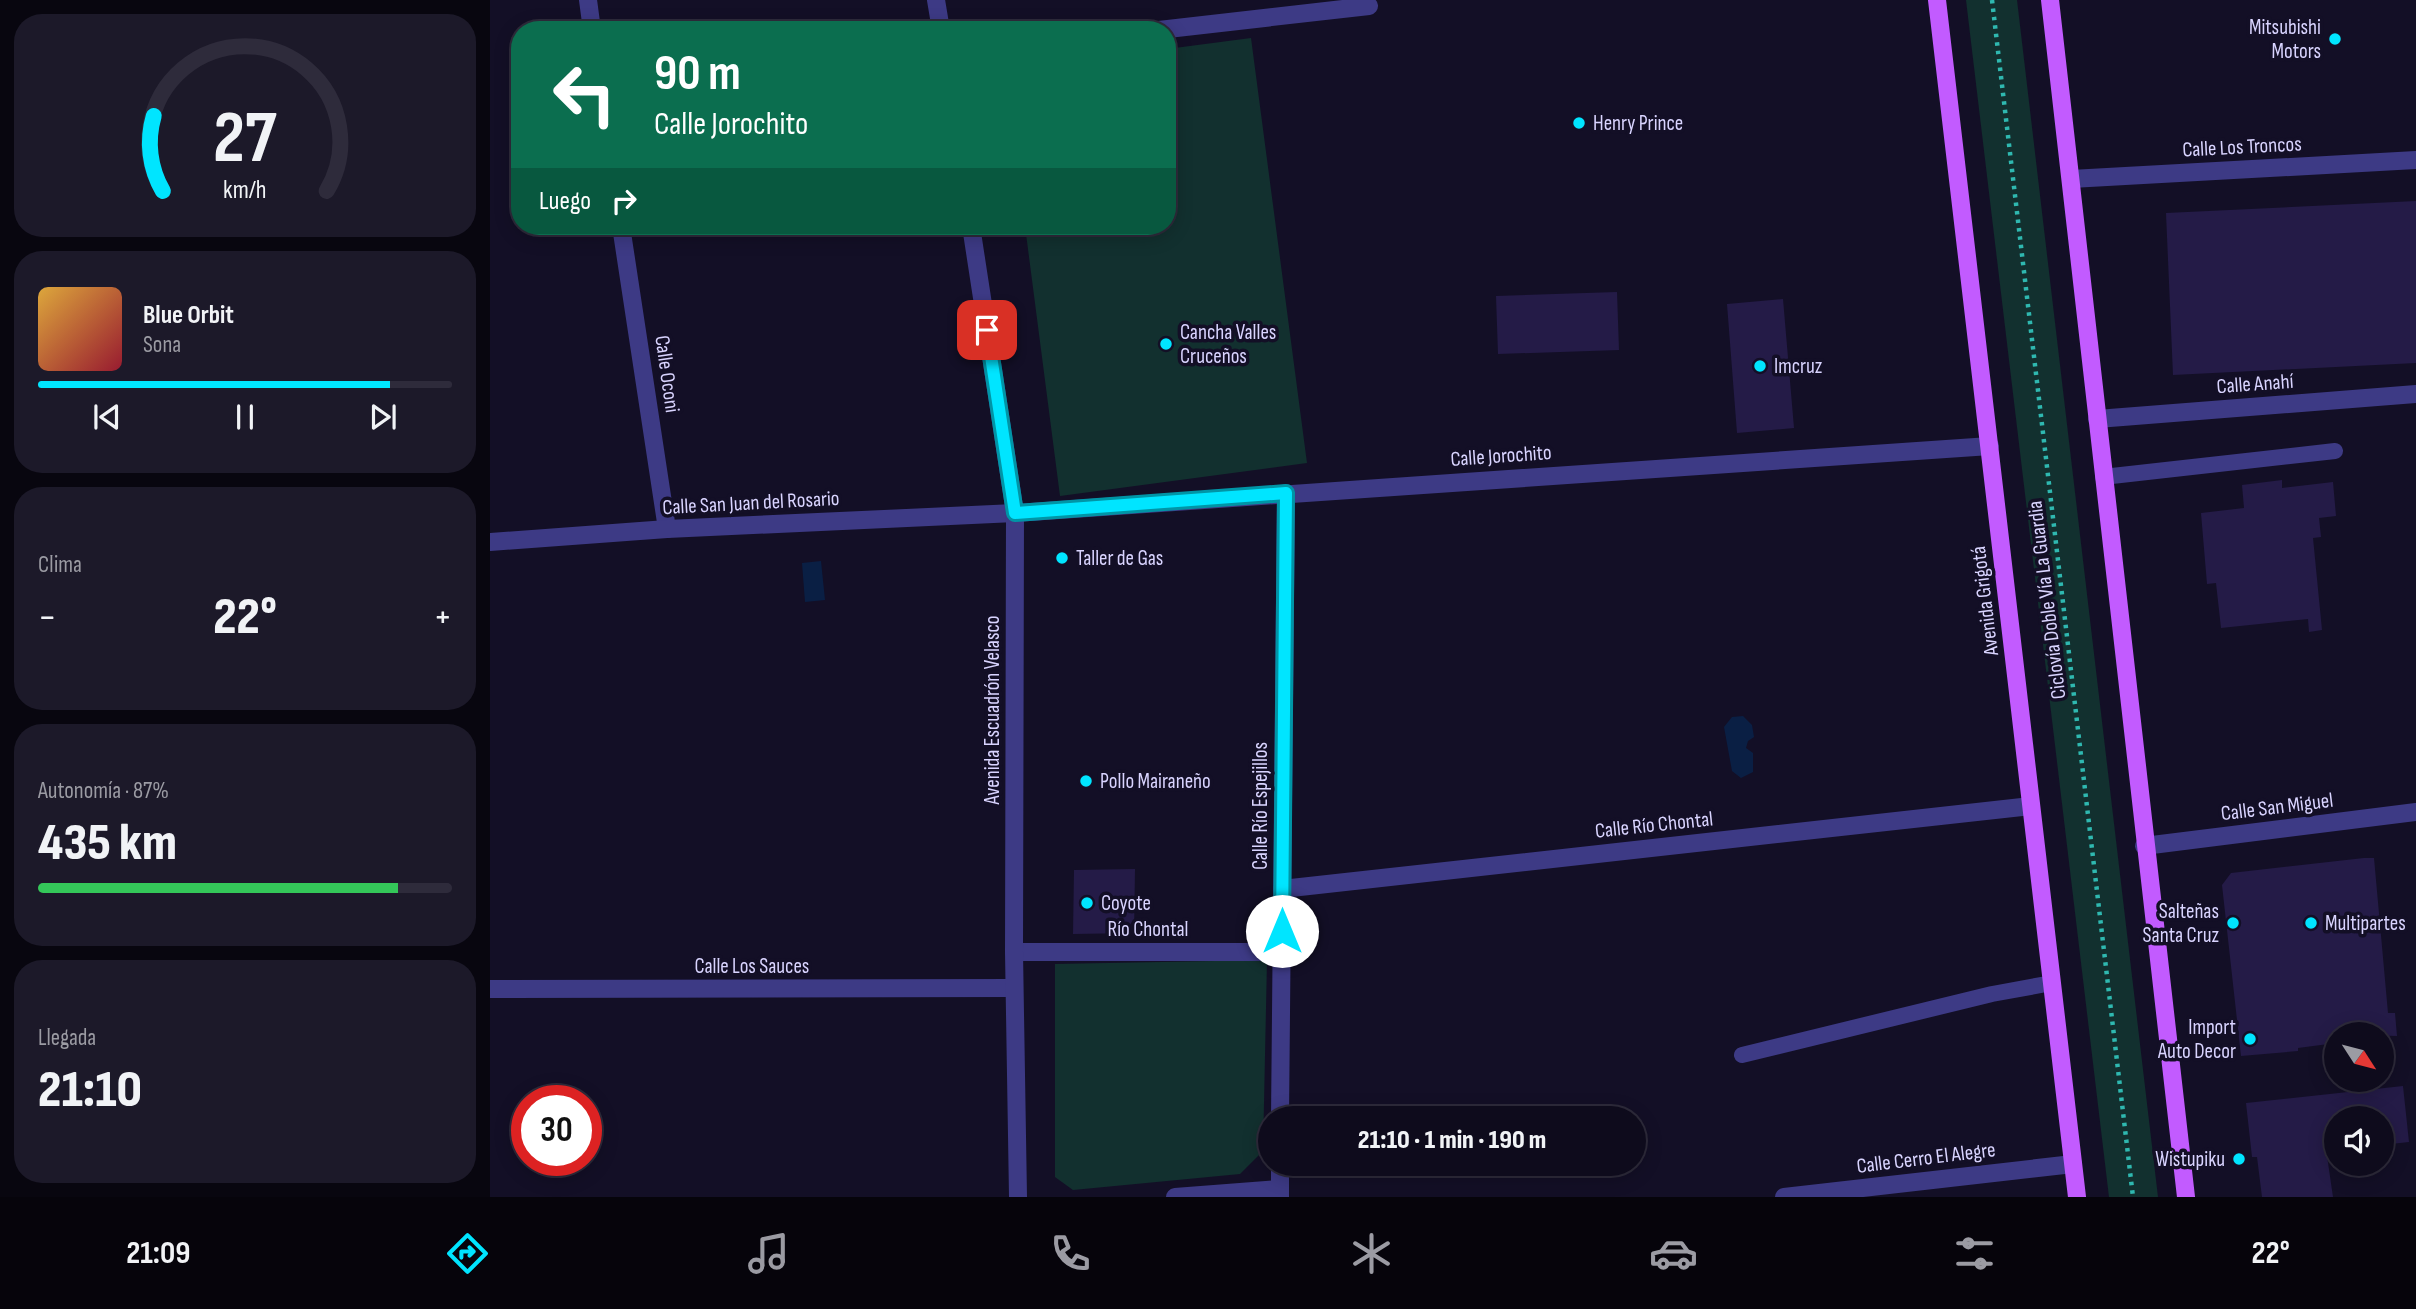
<!DOCTYPE html>
<html lang="es">
<meta charset="utf-8">
<style>
body{margin:0;font-family:"Sofia Sans Condensed",sans-serif;background:#1c1929;color:#f1f3f6;height:100vh;display:flex;flex-direction:column;font-size:26px;white-space:nowrap}
*{box-sizing:border-box;margin:0}
p{font-size:23px;color:#9b9ba3}
.icon{flex:none;width:38px;height:38px;fill:none;stroke:currentColor;stroke-width:2;stroke-linecap:round;stroke-linejoin:round}
.map{position:relative;flex:1;overflow:hidden}
.side{display:flex;flex-direction:column;gap:14px;padding:14px;background:#08060f;width:490px}
.side>*{flex:none}
.top-card{position:absolute;left:21px;top:21px;width:665px;height:214px;border-radius:28px;box-shadow:0 4px 18px #0003,0 0 0 2px #2e2b3b;background:#0b6e4f;color:#fff;overflow:hidden}
.needle{width:46px;rotate:126deg}
.controls{position:absolute;left:1834px;top:1022px;display:grid;gap:14px}
.controls a{display:grid;place-items:center;width:70px;height:70px;border-radius:50%;background:#0e0b1c;box-shadow:0 4px 18px #0003,0 0 0 2px #2e2b3b;font-size:35px}
.speed{position:absolute;left:21px;top:1085px;display:flex;gap:14px;font-size:35px;font-weight:700;text-align:center}
.speed>*{display:grid;place-content:center;width:91px;height:91px;border-radius:50%;background:#0e0b1c;box-shadow:0 4px 18px #0003,0 0 0 2px #2e2b3b;line-height:1}
.speed .limit{border:10px solid #d22;background:#fff;color:#111}
.pin{position:absolute;display:grid;place-items:center;width:60px;height:60px;color:#fff;margin:-30px;border-radius:14px;box-shadow:0 4px 10px #0006}
.me{position:absolute;width:77px;margin:-38px;rotate:0deg;stroke-linejoin:round;filter:drop-shadow(0 0 5px #0008)}
.turn{display:flex;align-items:center;gap:24px;height:147px;padding:0 28px;font-size:32px}
.turn .icon{width:91px;height:91px;stroke-width:2.5}
.turn b{display:block;font-size:49px;line-height:60px}
.then{display:flex;align-items:center;height:66px;padding:0 28px;background:#0003;gap:14px;font-size:26px}
.big{font-size:52px;font-weight:800;line-height:1.1}
.side .tile{flex:1;display:flex;flex-direction:column;justify-content:center;gap:10px;min-width:0;padding:0 24px;border-radius:28px;background:#1c1929}
.side .dial{align-items:center;gap:0}
.dial svg{height:182px;overflow:visible;fill:none;stroke:#2e2b3b;stroke-width:7;stroke-linecap:round;text-anchor:middle}
.dial text{fill:#f1f3f6;stroke:none}
.song{display:flex;align-items:center;gap:21px}
.cover{width:84px;height:84px;border-radius:10px;background:linear-gradient(135deg,hsl(40 70% 55%),hsl(350 70% 35%))}
.played{height:7px;border-radius:4px;background:linear-gradient(90deg,#00e5ff 85%,#2e2b3b 85%)}
.keys{display:flex;justify-content:space-around;direction:ltr}
.heat{display:flex;justify-content:space-between;align-items:center;font-size:38px;direction:ltr}
.charge{height:10px;border-radius:5px;background:linear-gradient(90deg,#34c759 87%,#2e2b3b 0)}
.trip{position:absolute;left:768px;top:1106px;width:388px;height:70px;border-radius:35px;background:#0e0b1c;box-shadow:0 4px 18px #0003,0 0 0 2px #2e2b3b;font-weight:800;line-height:70px;text-align:center}
.dock{display:flex;height:112px;justify-content:space-around;align-items:center;background:#06040b;color:#9b9ba3}
.dock .icon{width:49px;height:49px}
.dock .selected{color:#00e5ff}
.dock b{font-size:32px;color:#f1f3f6}
main{display:flex;flex:1;min-height:0}
.map>svg:first-child{display:block}
.green{fill:#12302f}
.water{fill:#0a1f44}
.building{fill:#241b47}
.lines{fill:none;stroke-linecap:round;stroke-linejoin:round}
.path{stroke:#2fb8b0;stroke-width:4.5;stroke-dasharray:3.5 5;stroke-linecap:butt}
.service{stroke:#3d3a85;stroke-width:16}
.minor{stroke:#3d3a85;stroke-width:18}
.tertiary{stroke:#3d3a85;stroke-width:18}
.primary{stroke:#c25bff;stroke-width:18}
.route-casing{stroke:#0095a6;stroke-width:18}
.route{stroke:#00e5ff;stroke-width:12}
.poi-dot{fill:#00e5ff;stroke:#130f26;stroke-width:2.5}
.labels{text-anchor:middle;dominant-baseline:central;stroke-width:7;stroke-linejoin:round;paint-order:stroke}
.poi-label{font-size:21px;fill:#d9d4ff;stroke:#130f26;text-anchor:start}
.street-label{font-size:21px;fill:#d9d4ff;stroke:#130f26}
</style>
<main>
<section class="side">
<div class="tile dial"><svg viewBox="0 0 100 80">
<path d="M14 69A42 42 0 1 1 86 69"/>
<path d="M14 69A42 42 0 0 1 10 36" stroke="#00e5ff"/>
<text x="50" y="56" font-size="32" font-weight="700">27</text>
<text x="50" y="72" font-size="11">km/h</text>
</svg></div>
<div class="tile">
<div class="song"><i class="cover"></i><div><b>Blue Orbit</b><p>Sona</p></div></div>
<div class="played"></div>
<div class="keys"><svg class="icon" aria-label="previous" viewBox="0 0 24 24"><path d="M18 5L8 12l10 7zM5 5v14"/></svg><svg class="icon" aria-label="pause" viewBox="0 0 24 24"><path d="M8 5v14M16 5v14"/></svg><svg class="icon" aria-label="next" viewBox="0 0 24 24"><path d="M6 5l10 7-10 7zM19 5v14"/></svg></div>
</div>
<div class="tile"><p>Clima</p>
<div class="heat"><a>−</a><b class="big">22°</b><a>+</a></div>
</div>
<div class="tile"><p>Autonomía · 87%</p><b class="big">435 km</b><div class="charge"></div></div>
<div class="tile"><p>Llegada</p><b class="big">21:10</b></div>
</section>
<div class="map">
<svg width="1926" height="1197" viewBox="0 0 1926 1197">
<rect width="100%" height="100%" fill="#130f26"/>
<g class="green">
<polygon points="1476,0 1527,0 1668,1197 1619,1197"/>
<polygon points="761,38 817,463 570,496 535,226 677,226 677,49"/>
<polygon points="777,960 773,1151 750,1174 583,1190 565,1177 565,964"/>
</g>
<g class="water">
<polygon points="331,561 335,600 315,602 312,563"/>
<polygon points="1253,716 1262,725 1264,737 1258,741 1256,748 1263,753 1263,772 1251,778 1242,771 1234,727 1242,717"/>
</g>
<g class="building">
<polygon points="1926,201 1926,363 1683,375 1676,213"/>
<polygon points="1127,292 1129,350 1008,354 1006,296"/>
<polygon points="1293,299 1304,428 1247,433 1237,304"/>
<polygon points="1792,480 1792,488 1843,482 1846,516 1829,518 1831,537 1823,538 1832,630 1819,632 1818,619 1731,628 1726,583 1717,584 1711,513 1754,508 1752,485"/>
<polygon points="1874,858 1884,858 1898,1013 1905,1013 1907,1036 1846,1034 1846,1043 1808,1048 1808,1051 1751,1056 1732,885 1741,873"/>
<polygon points="645,869 644,933 583,934 584,870"/>
<polygon points="1913,1086 1919,1142 1892,1145 1892,1118 1846,1118 1846,1148 1836,1149 1843,1197 1772,1197 1767,1157 1762,1157 1756,1103"/>
</g>
<g class="lines">
<polyline class="path" points="1502,0 1643,1197"/>
<g class="service">
<polyline points="1613,477 1845,451"/>
<polyline points="1252,1055 1502,994 1562,983"/>
</g>
<g class="minor">
<polyline points="98,0 102,30"/>
<polyline points="669,30 879,6"/>
<polyline points="1581,179 1926,160"/>
<polyline points="131,226 177,529"/>
<polyline points="1607,419 1926,394"/>
<polyline points="0,542 177,529 525,513 1500,446"/>
<polyline points="1654,846 1926,812"/>
<polyline points="792,889 1541,806"/>
<polyline points="524,952 792,952"/>
<polyline points="0,989 524,988"/>
<polyline points="790,1118 796,493"/>
<polyline points="685,1197 790,1189"/>
<polyline points="790,1197 790,1164"/>
<polyline points="1294,1197 1583,1164"/>
</g>
<g class="tertiary">
<polyline points="446,0 451,30"/>
<polyline points="481,226 525,513 524,952 528,1197"/>
</g>
<g class="primary">
<polyline points="1447,0 1587,1197"/>
<polyline points="1560,0 1696,1197"/>
</g>
</g>
<g class="lines">
<g class="route-casing">
<polyline id="route" points="497,330 525,513 796,493 792,931"/>
</g>
<use href="#route" class="route"/>
</g>
<g class="poi-dot">
<circle cx="1845" cy="39" r="7"/>
<circle cx="1089" cy="123" r="7"/>
<circle cx="676" cy="344" r="7"/>
<circle cx="1270" cy="366" r="7"/>
<circle cx="572" cy="558" r="7"/>
<circle cx="596" cy="781" r="7"/>
<circle cx="597" cy="903" r="7"/>
<circle cx="1743" cy="923" r="7"/>
<circle cx="1821" cy="923" r="7"/>
<circle cx="1760" cy="1039" r="7"/>
<circle cx="1749" cy="1159" r="7"/>
</g>
<g class="labels">
<g class="poi-label">
<text x="1831" y="27" text-anchor="end">Mitsubishi<tspan x="1831" dy="24">Motors</tspan></text>
<text x="1103" y="123">Henry Prince</text>
<text x="690" y="332">Cancha Valles<tspan x="690" dy="24">Cruceños</tspan></text>
<text x="1284" y="366">Imcruz</text>
<text x="586" y="558">Taller de Gas</text>
<text x="610" y="781">Pollo Mairaneño</text>
<text x="611" y="903">Coyote</text>
<text x="1729" y="911" text-anchor="end">Salteñas<tspan x="1729" dy="24">Santa Cruz</tspan></text>
<text x="1835" y="923">Multipartes</text>
<text x="1746" y="1027" text-anchor="end">Import<tspan x="1746" dy="24">Auto Decor</tspan></text>
<text x="1735" y="1159" text-anchor="end">Wistupiku</text>
</g>
<g class="street-label">
<text transform="translate(1752 147) rotate(-3)">Calle Los Troncos</text>
<text transform="translate(177 374) rotate(82)">Calle Oconi</text>
<text transform="translate(1765 384) rotate(-4)">Calle Anahí</text>
<text transform="translate(1011 456) rotate(-4)">Calle Jorochito</text>
<text transform="translate(261 503) rotate(-3)">Calle San Juan del Rosario</text>
<text transform="translate(1557 600) rotate(-97)">Ciclovía Doble Vía La Guardia</text>
<text transform="translate(1495 601) rotate(-97)">Avenida Grigotá</text>
<text transform="translate(502 710) rotate(-90)">Avenida Escuadrón Velasco</text>
<text transform="translate(770 806) rotate(-90)">Calle Río Espejillos</text>
<text transform="translate(1787 807) rotate(-7)">Calle San Miguel</text>
<text transform="translate(1164 825) rotate(-6)">Calle Río Chontal</text>
<text x="658" y="929">Río Chontal</text>
<text x="262" y="966">Calle Los Sauces</text>
<text transform="translate(1436 1158) rotate(-7)">Calle Cerro El Alegre</text>
</g>
</g>
</svg>
<div class="controls">
<a><svg class="needle" viewBox="-14 -14 28 28"><path d="M0-13l5 13h-10z" fill="#e53935"/><path d="M0 13l5-13h-10z" fill="#9b9ba3"/></svg></a>
<a><svg class="icon" aria-label="sound" viewBox="0 0 24 24"><path d="M4 9h4l5-4v14l-5-4H4zM17 9q2 3 0 6"/></svg></a>
</div>
<div class="speed"><div class="limit">30</div></div>
<div class="pin" style="left:497px;top:330px;background:#d93025"><svg class="icon" aria-label="arrive" viewBox="0 0 24 24"><path d="M6 21V4h12l-3 4 3 4H6"/></svg></div>
<svg class="me" style="left:792px;top:931px" viewBox="-20 -20 40 40"><circle r="19" fill="#fff"/><path d="M0-13L10 11 0 6-10 11z" fill="#00e5ff"/></svg>
<div class="trip">21:10 · 1 min · 190 m</div>
<div class="top-card">
<div class="turn"><svg class="icon" aria-label="left" viewBox="0 0 24 24"><path d="M17 20v-9H6M10 6l-5 5 5 5"/></svg><div><b>90 m</b>Calle Jorochito</div></div>
<div class="then">Luego<svg class="icon" aria-label="right" viewBox="0 0 24 24"><path d="M7 20v-9h11M14 6l5 5-5 5"/></svg></div>
</div>
</div>
</main>
<nav class="dock">
<b>21:09</b>
<svg class="icon selected" aria-label="directions" viewBox="0 0 24 24"><path d="M12 3l9 9-9 9-9-9zM9 14v-3h6M13 9l2 2-2 2"/></svg>
<svg class="icon" aria-label="music" viewBox="0 0 24 24"><path d="M9 18V5l10-2v13"/><circle cx="6" cy="18" r="3"/><circle cx="16" cy="16" r="3"/></svg>
<svg class="icon" aria-label="phone" viewBox="0 0 24 24"><path d="M5 4h4l2 5-3 2q2 4 5 5l2-3 5 2v4C11 20 4 13 5 4z"/></svg>
<svg class="icon" aria-label="climate" viewBox="0 0 24 24"><path d="M12 3v18M4 7l16 10M4 17L20 7"/></svg>
<svg class="icon" aria-label="car" viewBox="0 0 24 24"><path d="M5 17H2v-5l4-1 3-4h7l3 4 3 1v5h-3M9 17h6M6 11h13"/><circle cx="7" cy="17" r="2"/><circle cx="17" cy="17" r="2"/></svg>
<svg class="icon" aria-label="filters" viewBox="0 0 24 24"><path d="M4 7h16M4 17h16"/><circle cx="9" cy="7" r="2"/><circle cx="15" cy="17" r="2"/></svg>
<b>22°</b>
</nav>
